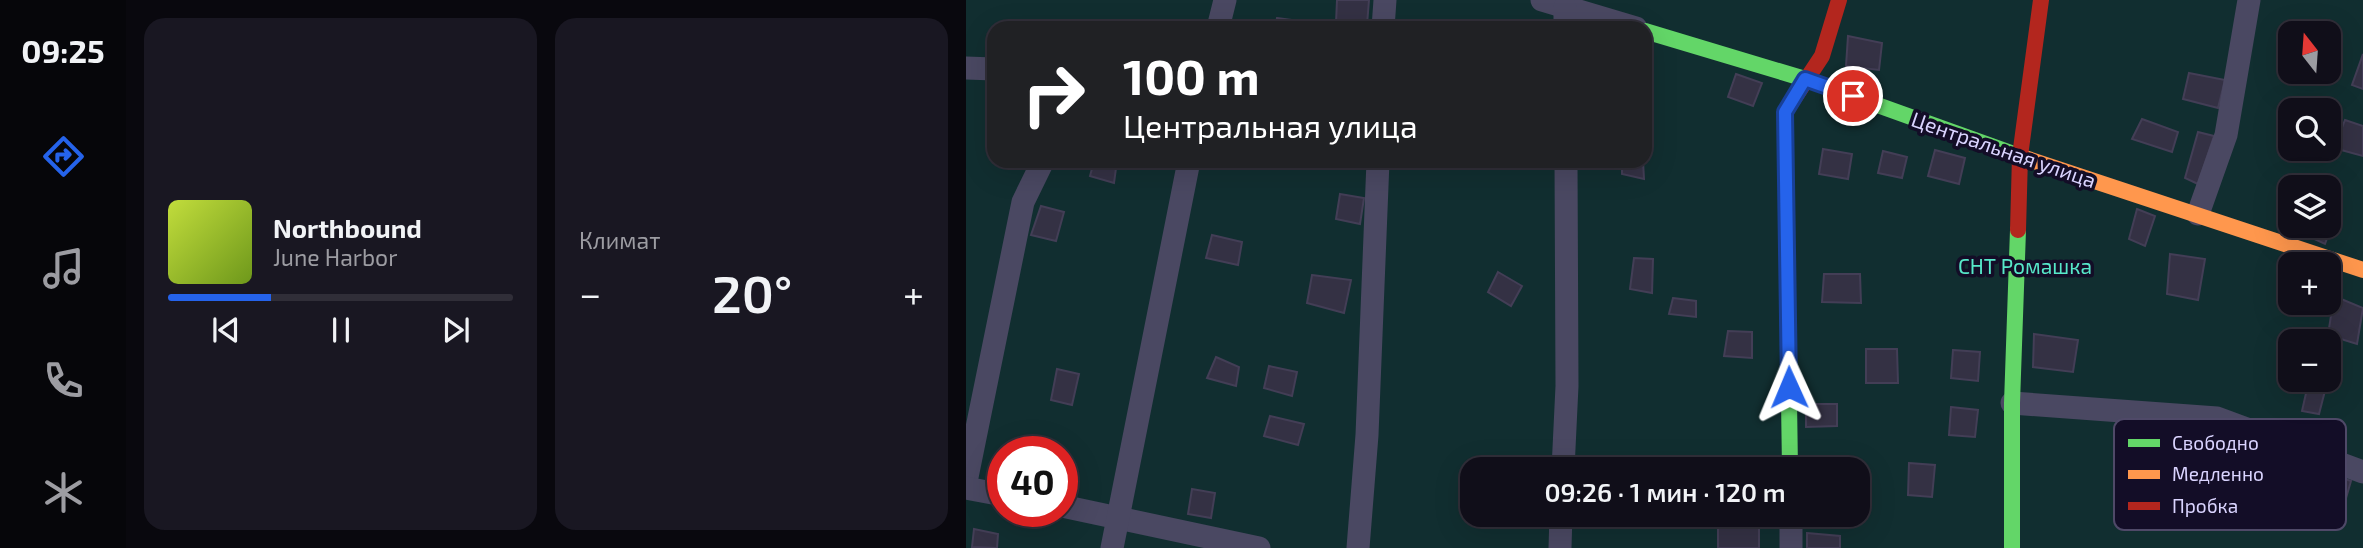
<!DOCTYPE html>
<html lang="ru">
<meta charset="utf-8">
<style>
body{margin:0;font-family:"Exo 2",sans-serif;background:#191722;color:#f1f3f6;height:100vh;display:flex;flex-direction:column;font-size:26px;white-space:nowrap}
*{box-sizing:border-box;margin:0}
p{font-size:23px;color:#9c9ca2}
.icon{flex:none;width:38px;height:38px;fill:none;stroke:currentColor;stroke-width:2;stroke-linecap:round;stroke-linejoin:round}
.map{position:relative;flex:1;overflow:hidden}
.side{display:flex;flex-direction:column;gap:18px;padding:18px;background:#09080e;width:840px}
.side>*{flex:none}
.top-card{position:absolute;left:21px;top:21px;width:665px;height:147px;border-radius:21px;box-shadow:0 7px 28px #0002,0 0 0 2px #302e38;background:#202124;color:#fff;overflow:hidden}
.needle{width:46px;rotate:343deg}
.fabs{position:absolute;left:1312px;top:21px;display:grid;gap:14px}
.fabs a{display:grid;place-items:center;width:63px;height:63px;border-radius:14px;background:#100e19;box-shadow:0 7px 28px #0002,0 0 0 2px #302e38;font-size:35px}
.speed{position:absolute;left:21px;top:436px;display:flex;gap:14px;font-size:35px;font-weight:700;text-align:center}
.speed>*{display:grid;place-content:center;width:91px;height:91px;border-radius:50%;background:#100e19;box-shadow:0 7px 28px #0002,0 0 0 2px #302e38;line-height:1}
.speed .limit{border:10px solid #d22;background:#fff;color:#111}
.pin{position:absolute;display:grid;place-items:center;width:60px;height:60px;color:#fff;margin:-30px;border:4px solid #fff;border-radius:50%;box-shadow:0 2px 7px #0007}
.me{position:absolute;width:77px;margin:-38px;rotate:359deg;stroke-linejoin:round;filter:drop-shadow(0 0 5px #0008)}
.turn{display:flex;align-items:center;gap:24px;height:147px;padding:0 21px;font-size:32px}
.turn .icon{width:91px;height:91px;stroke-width:2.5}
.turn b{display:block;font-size:49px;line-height:60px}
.big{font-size:52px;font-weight:600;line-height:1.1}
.side .tile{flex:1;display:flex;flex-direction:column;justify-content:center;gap:10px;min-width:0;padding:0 24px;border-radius:21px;background:#191722}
.song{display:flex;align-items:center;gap:21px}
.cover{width:84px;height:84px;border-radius:10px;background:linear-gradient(135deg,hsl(70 70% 55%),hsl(80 70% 35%))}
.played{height:7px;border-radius:4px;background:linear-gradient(90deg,#2563eb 30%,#302e38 30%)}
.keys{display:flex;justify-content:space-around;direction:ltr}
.heat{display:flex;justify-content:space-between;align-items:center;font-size:38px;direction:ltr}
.side .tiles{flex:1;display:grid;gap:18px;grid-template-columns:repeat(2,1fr)}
.trip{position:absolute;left:494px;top:457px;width:410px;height:70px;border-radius:21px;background:#100e19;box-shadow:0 7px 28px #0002,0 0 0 2px #302e38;font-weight:600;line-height:70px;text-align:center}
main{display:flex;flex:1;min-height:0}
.tab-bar{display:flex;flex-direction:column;width:126px;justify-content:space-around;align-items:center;background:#06060a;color:#9c9ca2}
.tab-bar .icon{width:49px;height:49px}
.tab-bar .on{color:#2563eb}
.tab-bar b{font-size:32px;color:#f1f3f6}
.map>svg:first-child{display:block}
.green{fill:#112e30;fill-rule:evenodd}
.building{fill:#343144;stroke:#433e56;stroke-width:2}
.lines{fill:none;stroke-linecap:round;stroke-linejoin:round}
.street{stroke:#4a4862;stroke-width:23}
.fast{stroke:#63d668;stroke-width:16}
.slow{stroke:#ff974d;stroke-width:16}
.jam{stroke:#b3261e;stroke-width:16}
.route-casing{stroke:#184099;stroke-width:18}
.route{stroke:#2563eb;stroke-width:12}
.labels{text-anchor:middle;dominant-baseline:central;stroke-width:7;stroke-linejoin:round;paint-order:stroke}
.street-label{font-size:21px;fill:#dad4ff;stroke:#130d27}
.park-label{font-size:21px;fill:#57e8c9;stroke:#130d27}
.key{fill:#130d27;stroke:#4f4968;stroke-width:2}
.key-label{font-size:19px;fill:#dad4ff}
</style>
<main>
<nav class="tab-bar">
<b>09:25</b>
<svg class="icon on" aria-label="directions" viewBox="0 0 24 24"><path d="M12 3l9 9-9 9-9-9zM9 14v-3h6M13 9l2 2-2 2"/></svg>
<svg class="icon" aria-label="music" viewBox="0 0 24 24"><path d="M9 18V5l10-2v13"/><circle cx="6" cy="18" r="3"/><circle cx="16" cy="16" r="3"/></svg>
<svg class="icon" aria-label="phone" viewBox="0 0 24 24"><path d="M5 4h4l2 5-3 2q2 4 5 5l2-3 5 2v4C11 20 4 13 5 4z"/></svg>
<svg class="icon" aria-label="climate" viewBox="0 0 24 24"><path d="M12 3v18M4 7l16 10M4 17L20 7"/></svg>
</nav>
<section class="side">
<div class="tiles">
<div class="tile">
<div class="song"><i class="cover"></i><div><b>Northbound</b><p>June Harbor</p></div></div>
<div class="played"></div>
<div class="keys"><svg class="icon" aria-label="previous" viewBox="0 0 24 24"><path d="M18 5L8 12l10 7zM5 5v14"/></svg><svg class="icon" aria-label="pause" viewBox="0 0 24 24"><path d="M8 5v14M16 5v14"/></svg><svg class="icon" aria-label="next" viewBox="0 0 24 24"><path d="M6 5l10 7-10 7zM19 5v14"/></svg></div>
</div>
<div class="tile"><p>Климат</p>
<div class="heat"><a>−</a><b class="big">20°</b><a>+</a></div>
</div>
</div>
</section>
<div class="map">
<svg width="1397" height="548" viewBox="0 0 1397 548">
<rect width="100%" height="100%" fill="#161321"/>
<path class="green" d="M0,0H1397V548H0ZM28,28H679V161H28ZM1325,33H1363V72H1325ZM1325,110H1363V149H1325ZM1325,187H1363V226H1325ZM1325,264H1363V303H1325ZM1325,341H1363V380H1325ZM37,452H96V511H37ZM506,469H891V514H506Z"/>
<g class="building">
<polygon points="371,0 403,0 401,25 370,23"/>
<polygon points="311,18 334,21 333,28 309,28"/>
<polygon points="882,36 916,43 913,70 880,66"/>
<polygon points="1397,54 1397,89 1386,85"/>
<polygon points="1223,73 1259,80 1252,108 1217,99"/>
<polygon points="770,74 796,83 787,106 762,97"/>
<polygon points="1176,119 1212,132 1206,152 1166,139"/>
<polygon points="1379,120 1397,126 1397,156 1368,148"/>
<polygon points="1232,132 1248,136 1232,184 1219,178"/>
<polygon points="857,149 886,154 882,179 853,174"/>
<polygon points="969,150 999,158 993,184 962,176"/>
<polygon points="917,151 941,157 936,178 912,173"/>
<polygon points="128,161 151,161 148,183 124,176"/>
<polygon points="656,161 677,161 678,179 656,174"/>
<polygon points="374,194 398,198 394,224 370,219"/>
<polygon points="75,206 98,212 90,241 65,235"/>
<polygon points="1171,209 1189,216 1179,246 1163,239"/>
<polygon points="1336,226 1356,226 1364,230 1359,244 1333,232"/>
<polygon points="246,235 276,242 272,265 240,258"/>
<polygon points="1204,254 1239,259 1232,300 1201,294"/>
<polygon points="668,258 687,259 686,293 664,289"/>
<polygon points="532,272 556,286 545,306 522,292"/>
<polygon points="858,274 894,274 895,303 856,302"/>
<polygon points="346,275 385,280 378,313 341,303"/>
<polygon points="1368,296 1397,308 1391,344 1362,335"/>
<polygon points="707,298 730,301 730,317 703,314"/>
<polygon points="762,331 786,332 786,358 758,356"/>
<polygon points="1068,334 1112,340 1107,372 1067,367"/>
<polygon points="900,349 931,349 932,383 900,383"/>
<polygon points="987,350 1014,352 1012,381 985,378"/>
<polygon points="250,357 273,367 270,386 241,378"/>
<polygon points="303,366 331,372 326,396 298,388"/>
<polygon points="91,369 113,374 106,405 85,400"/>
<polygon points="1343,380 1361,383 1353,414 1336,411"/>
<polygon points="840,404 871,404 871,426 840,427"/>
<polygon points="985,407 1012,410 1009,437 983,435"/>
<polygon points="304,416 338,424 332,445 298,436"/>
<polygon points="943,463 969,465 966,497 942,495"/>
<polygon points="1342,467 1385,481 1378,505 1334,491"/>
<polygon points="226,489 249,493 245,518 222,514"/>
<polygon points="752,526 793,527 793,548 752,548"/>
<polygon points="8,529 32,534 31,548 6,547"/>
<polygon points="841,533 874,536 874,548 841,548"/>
</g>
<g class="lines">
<g class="street">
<polyline points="576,0 670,28"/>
<polyline points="599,7 599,28"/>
<polyline points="252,28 259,0"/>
<polyline points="417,28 419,0"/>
<polyline points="0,68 28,69"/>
<polyline points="1232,214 1260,135 1283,0"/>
<polyline points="1046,403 1251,418 1397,472"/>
<polyline points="597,469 601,386 600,161"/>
<polyline points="0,482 57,202 77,161"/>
<polyline points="0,488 37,495"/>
<polyline points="96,506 293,548"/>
<polyline points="825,514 825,548"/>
<polyline points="146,548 223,161"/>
<polyline points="392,548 401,435 412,161"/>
<polyline points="594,548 595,514"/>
</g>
<g class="fast">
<polyline points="679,31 839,79 1059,158"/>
<polyline points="820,193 824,469"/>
<polyline points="1046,548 1046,403 1052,230"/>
</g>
<polyline class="slow" points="1059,158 1397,270"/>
<g class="jam">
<polyline points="820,193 819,112 856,56 873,0"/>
<polyline points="1052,230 1054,156 1075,0"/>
</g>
</g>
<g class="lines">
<g class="route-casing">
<polyline id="route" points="823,387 819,112 839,79 887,96"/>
</g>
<use href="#route" class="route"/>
</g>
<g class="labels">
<g class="street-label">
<text transform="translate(1038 149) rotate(19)">Центральная улица</text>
</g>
<g class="park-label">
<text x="1059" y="265">СНТ Ромашка</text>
</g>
</g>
<rect x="1148" y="419" width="232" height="111" rx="10" class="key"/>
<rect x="1162" y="439" width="32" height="8" fill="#63d668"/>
<rect x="1162" y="470" width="32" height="9" fill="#ff974d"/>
<rect x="1162" y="502" width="32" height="8" fill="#b3261e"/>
<g class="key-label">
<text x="1206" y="450">Свободно</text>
<text x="1206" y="481">Медленно</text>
<text x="1206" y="513">Пробка</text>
</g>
</svg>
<div class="fabs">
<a><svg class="needle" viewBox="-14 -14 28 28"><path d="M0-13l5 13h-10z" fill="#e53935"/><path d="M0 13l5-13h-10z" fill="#9c9ca2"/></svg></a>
<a><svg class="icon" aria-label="search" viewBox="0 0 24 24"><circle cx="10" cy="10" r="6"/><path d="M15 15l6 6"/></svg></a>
<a><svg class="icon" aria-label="layers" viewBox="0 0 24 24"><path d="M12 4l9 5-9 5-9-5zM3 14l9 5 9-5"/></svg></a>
<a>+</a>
<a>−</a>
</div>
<div class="speed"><div class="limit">40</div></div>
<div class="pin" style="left:887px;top:96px;background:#d93025"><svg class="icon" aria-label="arrive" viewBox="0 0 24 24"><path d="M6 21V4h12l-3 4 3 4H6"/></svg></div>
<svg class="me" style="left:823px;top:387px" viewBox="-20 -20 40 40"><path d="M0-17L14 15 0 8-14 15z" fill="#2563eb" stroke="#fff" stroke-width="4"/></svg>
<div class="trip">09:26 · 1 мин · 120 m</div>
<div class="top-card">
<div class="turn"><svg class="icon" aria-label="right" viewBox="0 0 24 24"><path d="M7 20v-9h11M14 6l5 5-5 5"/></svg><div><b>100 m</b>Центральная улица</div></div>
</div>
</div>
</main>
